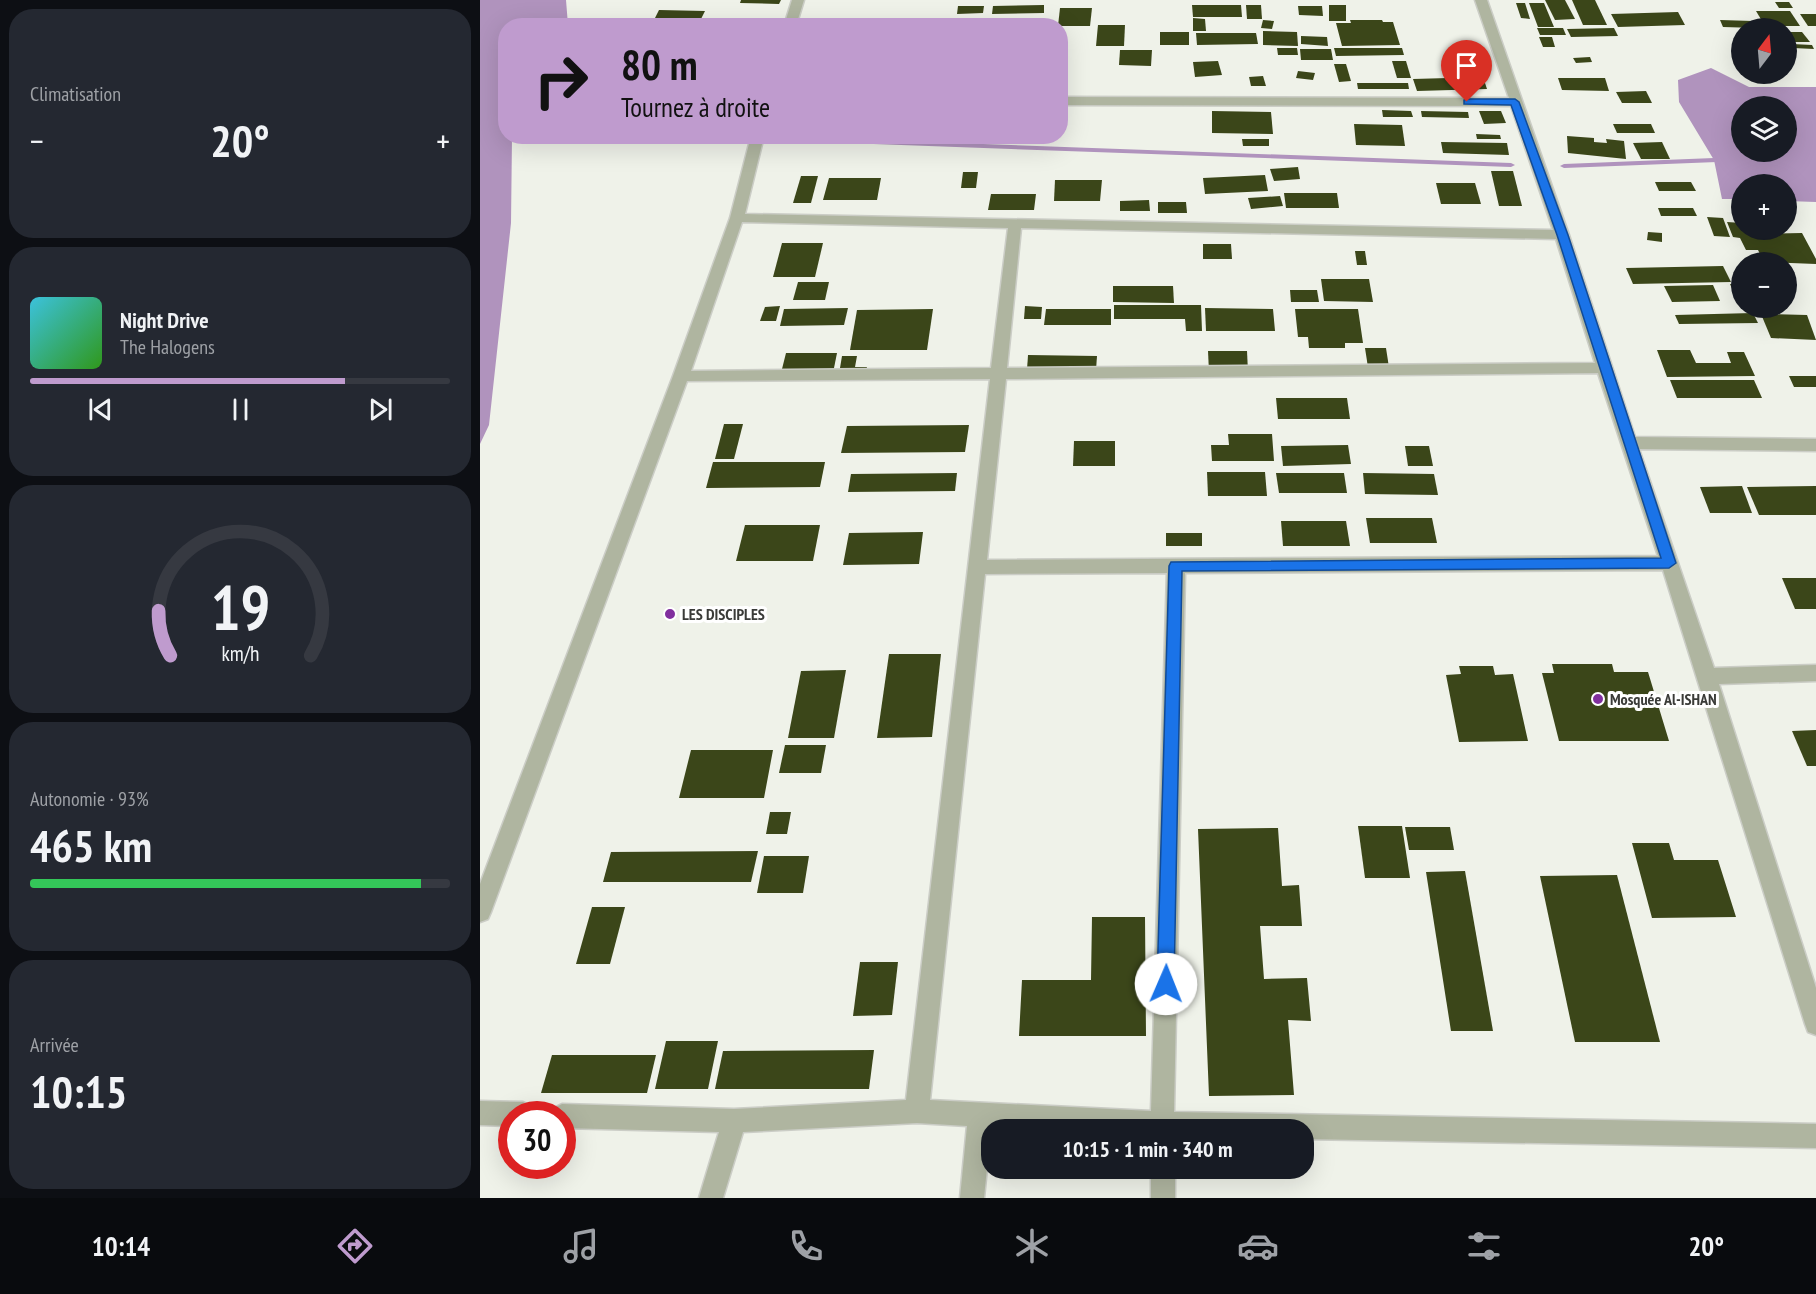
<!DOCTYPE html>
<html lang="fr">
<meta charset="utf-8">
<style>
body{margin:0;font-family:"PT Sans Narrow",sans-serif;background:#242831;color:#f1f3f6;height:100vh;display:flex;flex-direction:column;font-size:22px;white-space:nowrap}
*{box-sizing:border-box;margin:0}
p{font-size:20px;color:#9ea1a6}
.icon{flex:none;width:33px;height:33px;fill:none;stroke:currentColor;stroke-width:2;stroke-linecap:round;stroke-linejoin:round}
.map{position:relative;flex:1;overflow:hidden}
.drawer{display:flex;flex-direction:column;gap:9px;padding:9px;background:#0d0f14;width:480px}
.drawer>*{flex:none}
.guide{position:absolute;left:18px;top:18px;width:570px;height:126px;border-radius:24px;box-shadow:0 6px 24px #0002;background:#bf9bce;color:#111;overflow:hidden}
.needle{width:39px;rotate:16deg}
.tools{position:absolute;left:1251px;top:18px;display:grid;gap:12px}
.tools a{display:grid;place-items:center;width:66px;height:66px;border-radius:50%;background:#171b24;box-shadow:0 6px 24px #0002;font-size:30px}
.speed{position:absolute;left:18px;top:1101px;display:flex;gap:12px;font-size:30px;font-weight:700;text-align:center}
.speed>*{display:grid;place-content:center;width:78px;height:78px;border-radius:50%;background:#171b24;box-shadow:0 6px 24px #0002;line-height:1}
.speed .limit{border:9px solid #d22;background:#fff;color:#111}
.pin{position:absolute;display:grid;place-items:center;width:51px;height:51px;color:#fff;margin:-62px -26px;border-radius:50% 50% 50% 0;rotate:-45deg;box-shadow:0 0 6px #0007}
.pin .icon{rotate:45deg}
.me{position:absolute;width:66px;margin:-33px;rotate:1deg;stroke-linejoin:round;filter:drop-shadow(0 0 4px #0008)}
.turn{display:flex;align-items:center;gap:21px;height:126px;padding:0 24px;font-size:27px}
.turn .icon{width:78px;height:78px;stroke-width:2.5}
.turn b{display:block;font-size:42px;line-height:51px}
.big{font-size:45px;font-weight:700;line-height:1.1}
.drawer .card{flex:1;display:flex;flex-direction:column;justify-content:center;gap:9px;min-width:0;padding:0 21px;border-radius:24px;background:#242831}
.drawer .dial{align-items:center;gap:0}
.dial svg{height:156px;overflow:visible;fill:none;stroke:#363941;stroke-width:7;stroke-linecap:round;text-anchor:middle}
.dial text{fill:#f1f3f6;stroke:none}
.song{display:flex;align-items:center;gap:18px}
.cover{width:72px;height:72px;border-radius:9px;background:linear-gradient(135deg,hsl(190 70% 55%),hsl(110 70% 35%))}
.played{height:6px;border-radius:3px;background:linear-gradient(90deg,#bf9bce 75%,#363941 75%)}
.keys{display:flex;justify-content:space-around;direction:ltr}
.heat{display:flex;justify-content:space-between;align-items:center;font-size:33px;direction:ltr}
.charge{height:9px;border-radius:4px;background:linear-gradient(90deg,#34c759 93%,#363941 0)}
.trip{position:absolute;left:501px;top:1119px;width:333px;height:60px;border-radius:24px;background:#171b24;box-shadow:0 6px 24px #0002;font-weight:700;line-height:60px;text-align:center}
.tab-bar{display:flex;height:96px;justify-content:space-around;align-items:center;background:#090b0e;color:#9ea1a6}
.tab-bar .icon{width:42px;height:42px}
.tab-bar .active{color:#bf9bce}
.tab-bar b{font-size:27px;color:#f1f3f6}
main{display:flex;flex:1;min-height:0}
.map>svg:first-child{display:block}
.water{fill:#b093bd;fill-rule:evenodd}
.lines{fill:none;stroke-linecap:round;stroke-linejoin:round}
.stream{fill:#b093bd;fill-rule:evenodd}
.building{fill:#3b4619}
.minor-casing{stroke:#cbcdc6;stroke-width:3}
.minor{fill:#afb5a0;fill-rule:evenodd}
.route{fill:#1a73e8;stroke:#114b97;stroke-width:1.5}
.poi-dot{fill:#812f9e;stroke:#fff;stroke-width:2}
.labels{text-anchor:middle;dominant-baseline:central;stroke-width:6;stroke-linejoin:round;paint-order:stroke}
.poi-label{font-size:16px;font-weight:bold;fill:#3a3b38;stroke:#fff;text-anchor:start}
</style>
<main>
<section class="drawer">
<div class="card"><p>Climatisation</p>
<div class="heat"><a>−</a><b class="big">20°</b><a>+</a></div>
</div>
<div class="card">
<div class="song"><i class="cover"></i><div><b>Night Drive</b><p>The Halogens</p></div></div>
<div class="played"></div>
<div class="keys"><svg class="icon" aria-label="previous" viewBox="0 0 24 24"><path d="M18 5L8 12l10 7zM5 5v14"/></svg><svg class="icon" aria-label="pause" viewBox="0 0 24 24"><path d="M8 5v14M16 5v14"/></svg><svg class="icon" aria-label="next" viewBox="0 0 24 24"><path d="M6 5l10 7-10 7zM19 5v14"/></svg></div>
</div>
<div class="card dial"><svg viewBox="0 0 100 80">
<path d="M14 69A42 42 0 1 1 86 69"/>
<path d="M14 69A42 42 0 0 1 8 46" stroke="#bf9bce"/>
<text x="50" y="56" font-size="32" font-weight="700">19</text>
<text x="50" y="72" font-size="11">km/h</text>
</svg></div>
<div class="card"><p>Autonomie · 93%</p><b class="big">465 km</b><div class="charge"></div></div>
<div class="card"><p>Arrivée</p><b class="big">10:15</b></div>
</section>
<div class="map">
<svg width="1336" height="1198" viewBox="0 0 1336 1198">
<rect width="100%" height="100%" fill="#eff2e9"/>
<g class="water">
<polygon points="0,0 86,0 88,25 26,26 26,136 32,137 31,223 9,425 0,444"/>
<path d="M1231,68L1269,87H1336V202L1307,201L1306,184H1262L1261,199H1242L1234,160L1199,102L1198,80ZM1262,106H1306V152H1262Z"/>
</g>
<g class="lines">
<g class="stream">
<path d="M231,136H256L257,137C251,141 237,140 231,136Z"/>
<polygon points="308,137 1031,163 1035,165 1031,167 311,141 307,139"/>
<polygon points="1234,158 1238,160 1237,162 1084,168 1080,166 1084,164"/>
</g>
</g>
<g class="building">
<polygon points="261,0 301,0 299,4 260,3"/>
<polygon points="1065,0 1085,0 1095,19 1075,20"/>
<polygon points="1092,0 1115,0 1127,25 1103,25"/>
<polygon points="1295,2 1309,2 1313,8 1299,8"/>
<polygon points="1036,3 1045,3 1050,19 1041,18"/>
<polygon points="1049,3 1064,3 1074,27 1058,27"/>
<polygon points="564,5 564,13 512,14 513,6"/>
<polygon points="712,5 761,5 762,17 713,17"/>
<polygon points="766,5 781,5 782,19 767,19"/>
<rect x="849" y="5" width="17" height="16"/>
<polygon points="478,6 504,6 503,13 477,14"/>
<polygon points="818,6 842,6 843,16 819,15"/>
<polygon points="580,8 612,8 610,26 578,26"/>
<polygon points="179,10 225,11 218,25 172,24"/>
<polygon points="1276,11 1310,11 1320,26 1285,26"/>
<polygon points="1198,12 1205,25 1138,27 1131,14"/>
<polygon points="1320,14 1336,14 1336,26 1328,26"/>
<polygon points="713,18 725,19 726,31 713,31"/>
<polygon points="783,20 794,21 792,29 781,28"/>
<polygon points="870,20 902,20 903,22 913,22 920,45 862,46 856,23 871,23"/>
<polygon points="1240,20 1273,21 1277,28 1243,27"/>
<polygon points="618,25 645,25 644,46 616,46"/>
<polygon points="1057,28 1083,28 1086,35 1060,35"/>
<polygon points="1134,28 1138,36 1091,37 1087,29"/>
<polygon points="783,31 817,32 818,46 783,45"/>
<rect x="680" y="32" width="29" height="13"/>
<polygon points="1306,32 1322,32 1330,42 1312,42"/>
<polygon points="716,33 776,33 778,44 717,45"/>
<polygon points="821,36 847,37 848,46 821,44"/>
<polygon points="1059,37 1072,37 1075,47 1063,47"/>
<polygon points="1312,44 1332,45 1334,49 1313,48"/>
<polygon points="797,48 817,48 818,55 798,55"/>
<polygon points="854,48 922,48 924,55 856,56"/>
<polygon points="820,49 851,49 853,60 821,60"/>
<polygon points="640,50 672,50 671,66 639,65"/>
<polygon points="1110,57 1112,62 1096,63 1093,58"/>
<polygon points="738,61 742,75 715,77 713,62"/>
<polygon points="912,61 926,61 931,78 917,78"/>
<polygon points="854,64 866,64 871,81 859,82"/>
<polygon points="818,71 835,73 833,80 816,78"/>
<polygon points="783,76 786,86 771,86 769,77"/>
<polygon points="1003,77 1007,89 937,91 933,79"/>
<polygon points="1078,78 1125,78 1129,91 1082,90"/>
<polygon points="877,83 928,83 929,89 878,89"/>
<polygon points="1166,91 1172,103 1142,103 1136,92"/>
<polygon points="902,110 931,111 933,117 903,117"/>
<polygon points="732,111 791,112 793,134 732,133"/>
<polygon points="941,111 988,112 989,118 942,117"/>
<polygon points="999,111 1021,111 1026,123 1004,124"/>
<polygon points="874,124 922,125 925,146 876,145"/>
<polygon points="1133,124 1171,124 1175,133 1137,133"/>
<polygon points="996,134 1020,135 1021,139 997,139"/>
<polygon points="1087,136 1114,138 1114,142 1127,143 1126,139 1144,141 1146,159 1088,153"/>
<polygon points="762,139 789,139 789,146 763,146"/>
<polygon points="961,142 1027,143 1029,155 963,153"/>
<polygon points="1182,142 1190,159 1161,159 1153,143"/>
<polygon points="818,167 820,179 794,181 790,169"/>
<polygon points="1011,171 1033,171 1042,206 1019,206"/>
<polygon points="483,172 498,172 496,188 481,188"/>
<polygon points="785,175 788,191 725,194 723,178"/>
<polygon points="321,176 338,176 331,203 313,203"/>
<polygon points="349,178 401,178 397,200 343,200"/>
<polygon points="575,180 622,180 620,201 574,201"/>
<polygon points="1175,182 1211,182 1216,191 1179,191"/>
<polygon points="956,183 995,183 1001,204 961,204"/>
<polygon points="804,193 857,193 859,208 806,208"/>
<polygon points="511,194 556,194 554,210 508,210"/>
<polygon points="800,196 803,206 771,209 768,198"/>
<polygon points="669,200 670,211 640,211 640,201"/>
<polygon points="678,202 706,202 707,213 678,213"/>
<polygon points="1178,208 1213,208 1217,216 1181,216"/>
<polygon points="1227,217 1243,218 1250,237 1234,236"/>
<polygon points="1247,222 1262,223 1262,230 1266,230 1268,234 1322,233 1336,259 1336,264 1284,262 1278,250 1266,250 1260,238 1253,237"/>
<polygon points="1168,232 1182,233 1182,242 1167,240"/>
<polygon points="302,243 343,243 335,277 293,277"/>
<polygon points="723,244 751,244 752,259 723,259"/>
<polygon points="875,251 885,251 887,265 877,265"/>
<polygon points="1243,266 1251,282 1153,284 1146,268"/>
<polygon points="841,279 889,279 893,302 844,301"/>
<polygon points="318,282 349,282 345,300 313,300"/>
<polygon points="1250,284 1262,284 1262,300 1257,300"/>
<polygon points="1233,285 1240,301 1192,302 1184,286"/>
<polygon points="633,286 693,286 694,303 633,302"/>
<polygon points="810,290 837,290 839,302 811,302"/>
<polygon points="634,305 721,305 722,331 706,331 705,319 634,319"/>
<polygon points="300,306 296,321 280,321 285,307"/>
<polygon points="545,306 562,307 561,319 544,319"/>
<polygon points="368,308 364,325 300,326 304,309"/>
<polygon points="725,308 793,309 795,331 726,331"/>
<polygon points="453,309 447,350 370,350 377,310"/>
<polygon points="566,309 631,309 631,325 564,325"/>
<polygon points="815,309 878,309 883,343 865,343 865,348 829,348 828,337 818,337"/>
<polygon points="1273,313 1278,323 1199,324 1195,315"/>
<polygon points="1281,314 1327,315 1336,340 1291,338"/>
<polygon points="885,348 906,348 910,374 889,374"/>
<polygon points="1177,350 1210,350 1216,363 1251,363 1247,352 1264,352 1275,376 1187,377"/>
<polygon points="728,351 767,351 768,372 729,372"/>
<polygon points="306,353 357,353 353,373 301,373"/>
<polygon points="548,355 617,356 616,370 547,370"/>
<polygon points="362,356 377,356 375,367 387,367 385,374 359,374"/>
<polygon points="1309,376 1336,376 1336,387 1314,387"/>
<polygon points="1190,380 1274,380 1282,398 1197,398"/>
<polygon points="796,398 867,398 870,419 798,419"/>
<polygon points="244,424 263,424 254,459 235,459"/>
<polygon points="489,425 485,452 361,453 367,426"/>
<polygon points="748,434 792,434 794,461 732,461 731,445 749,445"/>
<polygon points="594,441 635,441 635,466 593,466"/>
<polygon points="868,445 871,464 803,466 801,446"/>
<polygon points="925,446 949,446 953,466 928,466"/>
<polygon points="233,462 345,462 340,487 226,488"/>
<polygon points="727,472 785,472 787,496 728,496"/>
<polygon points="477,473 475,491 368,492 371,474"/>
<polygon points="796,473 864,473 867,493 799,493"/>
<polygon points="883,473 954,474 958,495 885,494"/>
<polygon points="1262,486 1272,513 1230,513 1220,487"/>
<polygon points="1336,486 1336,515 1279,515 1267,487"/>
<polygon points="886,518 952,518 957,543 890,543"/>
<polygon points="801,521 866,521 870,546 803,546"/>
<polygon points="265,525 340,525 333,561 256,561"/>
<polygon points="443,532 439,564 363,565 369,533"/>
<rect x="686" y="533" width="36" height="13"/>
<polygon points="1302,578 1336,578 1336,609 1315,609"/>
<polygon points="409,654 461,654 452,737 397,738"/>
<polygon points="1072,664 1132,664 1134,672 1168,672 1189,741 1079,741 1062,673 1074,673"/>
<polygon points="979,666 1013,666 1015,675 1033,674 1048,741 979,742 966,675 981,674"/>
<polygon points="366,670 354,738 308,738 321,671"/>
<polygon points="1336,730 1336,766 1327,766 1312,731"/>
<polygon points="305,745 346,745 341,773 299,773"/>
<polygon points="211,750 293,750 284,798 199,798"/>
<polygon points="290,812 311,812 307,834 286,834"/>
<polygon points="878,826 922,826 930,878 885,878"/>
<polygon points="925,827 970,827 974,850 929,850"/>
<polygon points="798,828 802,886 819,885 822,926 780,926 784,979 827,978 831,1021 808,1020 814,1095 729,1096 718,829"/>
<polygon points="1152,843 1189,843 1194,860 1238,860 1256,917 1172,918"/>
<polygon points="278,851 271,882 123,882 131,852"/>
<polygon points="284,856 329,856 323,893 277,893"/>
<polygon points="985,871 1013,1031 971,1031 946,872"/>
<polygon points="1137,875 1180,1042 1095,1042 1060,876"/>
<polygon points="112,907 145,907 130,964 96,964"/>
<polygon points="612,917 665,917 666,1036 539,1036 542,980 611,980"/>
<polygon points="380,962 418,962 412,1015 373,1016"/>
<polygon points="186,1041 238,1041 228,1089 175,1089"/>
<polygon points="394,1050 389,1089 235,1089 243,1051"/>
<polygon points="72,1055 176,1055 167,1093 61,1093"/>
</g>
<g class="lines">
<g class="minor-casing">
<g id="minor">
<polygon points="312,0 324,0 316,26 304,26"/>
<path d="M995,0H1007L1089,235L1155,437L1336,439V451L1159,449L1234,668L1336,665V681L1239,684L1336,988V1035L1328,1032L1325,1024L1183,570L705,573L694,1112L1336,1124V1148L824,1139V1130H562L511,1127L504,1198H480L487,1126L437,1123L263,1132L243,1198H219L239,1132L82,1128V1114H71L74,1108L82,1104L254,1109L426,1100L510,379L207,381L11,912L8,919L0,922V884L193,376L250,218L271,136H284L265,214L1073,230L1031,106L580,105V97L1029,98ZM262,222L528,228L511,368L211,371ZM541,228L1076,239L1115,363L527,368ZM1118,373L1178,556L507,560L526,379ZM687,573L671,1111L450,1100L505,574Z"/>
<polygon points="0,1101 43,1102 51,1106 55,1114 32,1114 32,1126 0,1125"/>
<rect x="671" y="1168" width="24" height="30"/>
</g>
</g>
<use href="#minor" class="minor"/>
</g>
<polygon class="route" points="987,99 1035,99 1039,102 1088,235 1196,563 1189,568 702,571 694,984 691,990 686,993 680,990 677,984 689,566 691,562 1181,558 1077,235 1031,105 984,104 984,100"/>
<g class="poi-dot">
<circle cx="190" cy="614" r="6"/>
<circle cx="1118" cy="699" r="6"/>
</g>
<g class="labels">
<g class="poi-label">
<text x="202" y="614">LES DISCIPLES</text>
<text x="1130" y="699">Mosquée Al-ISHAN</text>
</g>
</g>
</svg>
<div class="tools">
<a><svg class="needle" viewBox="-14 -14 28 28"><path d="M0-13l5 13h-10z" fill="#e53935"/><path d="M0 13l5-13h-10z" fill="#9ea1a6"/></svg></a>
<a><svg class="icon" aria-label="layers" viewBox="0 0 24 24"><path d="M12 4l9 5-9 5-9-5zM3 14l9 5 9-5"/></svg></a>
<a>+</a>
<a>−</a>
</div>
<div class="speed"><div class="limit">30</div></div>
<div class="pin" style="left:987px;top:102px;background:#d93025"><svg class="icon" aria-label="arrive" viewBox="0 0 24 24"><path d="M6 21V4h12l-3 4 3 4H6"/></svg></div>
<svg class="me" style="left:686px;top:984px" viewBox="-20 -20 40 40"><circle r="19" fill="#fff"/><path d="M0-13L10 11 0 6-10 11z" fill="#1a73e8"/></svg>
<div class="trip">10:15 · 1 min · 340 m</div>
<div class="guide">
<div class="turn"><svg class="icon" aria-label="right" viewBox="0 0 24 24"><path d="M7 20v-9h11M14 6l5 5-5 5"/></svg><div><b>80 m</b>Tournez à droite</div></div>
</div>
</div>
</main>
<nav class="tab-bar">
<b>10:14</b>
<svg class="icon active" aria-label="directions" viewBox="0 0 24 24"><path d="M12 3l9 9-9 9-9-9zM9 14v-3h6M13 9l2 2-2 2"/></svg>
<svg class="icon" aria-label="music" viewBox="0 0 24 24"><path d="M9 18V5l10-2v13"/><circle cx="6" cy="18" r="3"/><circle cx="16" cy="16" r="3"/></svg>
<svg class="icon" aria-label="phone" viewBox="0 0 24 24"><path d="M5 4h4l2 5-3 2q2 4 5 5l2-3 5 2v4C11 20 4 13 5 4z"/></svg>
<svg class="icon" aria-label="climate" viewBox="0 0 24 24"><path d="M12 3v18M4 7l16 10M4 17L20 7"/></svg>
<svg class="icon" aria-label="car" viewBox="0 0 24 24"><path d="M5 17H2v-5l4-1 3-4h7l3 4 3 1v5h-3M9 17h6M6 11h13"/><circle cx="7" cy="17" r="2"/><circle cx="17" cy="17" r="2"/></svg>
<svg class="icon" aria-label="filters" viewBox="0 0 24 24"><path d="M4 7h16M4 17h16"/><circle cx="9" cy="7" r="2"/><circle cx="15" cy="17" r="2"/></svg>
<b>20°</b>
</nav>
